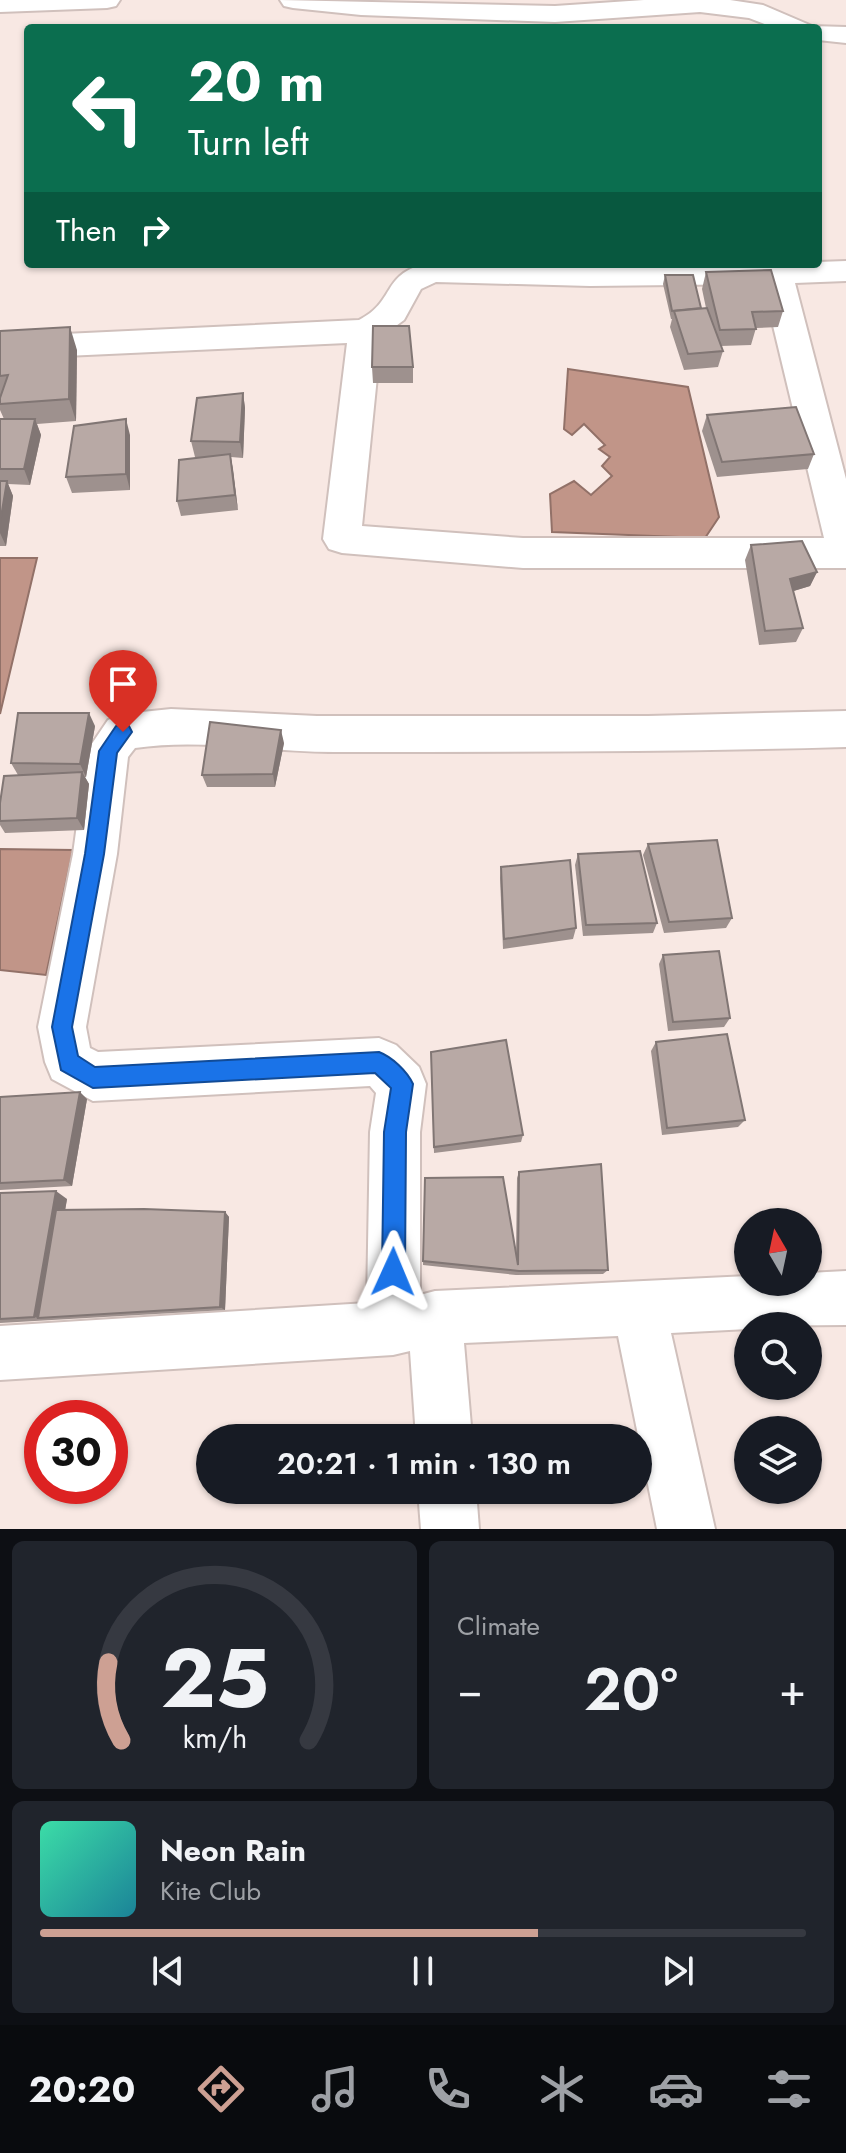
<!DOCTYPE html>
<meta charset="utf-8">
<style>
body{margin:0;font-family:Jost,sans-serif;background:#20242c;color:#f1f3f6;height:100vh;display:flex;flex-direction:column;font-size:30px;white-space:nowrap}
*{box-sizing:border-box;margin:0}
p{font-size:26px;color:#9ea1a6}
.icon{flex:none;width:44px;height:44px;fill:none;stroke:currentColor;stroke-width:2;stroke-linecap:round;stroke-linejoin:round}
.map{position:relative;height:1529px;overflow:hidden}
.drawer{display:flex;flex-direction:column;gap:12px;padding:12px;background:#0d0f14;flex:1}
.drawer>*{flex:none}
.guide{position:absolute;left:24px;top:24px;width:798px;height:244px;border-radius:8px;box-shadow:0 2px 6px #0004;background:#0b6e4f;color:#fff;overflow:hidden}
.needle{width:52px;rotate:351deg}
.fabs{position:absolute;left:734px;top:1208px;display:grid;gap:16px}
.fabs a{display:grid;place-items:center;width:88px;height:88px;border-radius:50%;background:#171b24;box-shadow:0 2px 6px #0004;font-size:40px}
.speed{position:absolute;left:24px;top:1400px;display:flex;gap:16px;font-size:40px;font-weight:700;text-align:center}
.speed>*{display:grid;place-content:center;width:104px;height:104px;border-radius:50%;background:#171b24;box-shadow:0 2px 6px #0004;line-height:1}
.speed .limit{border:12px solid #d22;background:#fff;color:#111}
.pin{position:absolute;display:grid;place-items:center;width:68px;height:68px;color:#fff;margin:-82px -34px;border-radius:50% 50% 50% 0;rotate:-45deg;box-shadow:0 0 8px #0007}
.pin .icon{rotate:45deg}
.me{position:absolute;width:88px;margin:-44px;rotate:1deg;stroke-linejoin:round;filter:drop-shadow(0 0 6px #0008)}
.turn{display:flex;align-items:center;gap:28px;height:168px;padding:0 32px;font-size:36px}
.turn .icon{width:104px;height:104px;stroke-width:2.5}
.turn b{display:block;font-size:56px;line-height:68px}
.then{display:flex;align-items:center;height:76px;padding:0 32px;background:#0003;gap:16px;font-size:30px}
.big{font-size:60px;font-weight:600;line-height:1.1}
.drawer .widget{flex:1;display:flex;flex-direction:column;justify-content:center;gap:12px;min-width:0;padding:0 28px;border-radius:12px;background:#20242c}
.drawer .dial{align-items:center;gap:0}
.dial svg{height:208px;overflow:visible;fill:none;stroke:#363941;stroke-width:7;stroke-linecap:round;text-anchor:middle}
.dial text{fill:#f1f3f6;stroke:none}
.song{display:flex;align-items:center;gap:24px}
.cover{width:96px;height:96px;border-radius:12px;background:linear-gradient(135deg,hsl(160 70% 55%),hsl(190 70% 35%))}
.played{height:8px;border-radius:4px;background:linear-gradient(90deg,#cda093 65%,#363941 65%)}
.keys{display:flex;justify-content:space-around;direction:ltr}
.heat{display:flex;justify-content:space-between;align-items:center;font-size:44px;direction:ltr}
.drawer .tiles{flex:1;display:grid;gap:12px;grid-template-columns:1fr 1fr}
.widget:last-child{grid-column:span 2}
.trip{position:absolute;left:196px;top:1424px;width:456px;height:80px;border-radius:40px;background:#171b24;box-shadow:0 2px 6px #0004;font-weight:600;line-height:80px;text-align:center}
.tab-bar{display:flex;height:128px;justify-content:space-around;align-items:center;background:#090b0e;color:#9ea1a6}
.tab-bar .icon{width:56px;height:56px}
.tab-bar .active{color:#cda093}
.tab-bar b{font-size:36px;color:#f1f3f6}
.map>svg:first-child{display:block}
.water{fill:#c19588;stroke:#927168;stroke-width:2}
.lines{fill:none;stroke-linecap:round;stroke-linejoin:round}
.minor-casing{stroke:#d0c0bc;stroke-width:4}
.minor{fill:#fff;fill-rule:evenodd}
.wall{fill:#9e918e}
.shaded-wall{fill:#817674}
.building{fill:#b8a9a5;stroke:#817674;stroke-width:2}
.route{fill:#1a73e8;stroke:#114b97;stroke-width:2}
</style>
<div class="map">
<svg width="846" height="1529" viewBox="0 0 846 1529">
<rect width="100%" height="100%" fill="#f8e8e3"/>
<g class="water">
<polygon points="568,369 688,387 719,517 705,538 552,532 550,494 574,481 591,495 612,476 602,466 610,457 599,449 605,445 584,424 572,435 564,429"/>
<polygon points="0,558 37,558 0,714"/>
<polygon points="0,849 73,850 46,975 0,970"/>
</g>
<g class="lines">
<g class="minor-casing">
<g id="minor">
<polygon points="0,0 120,0 116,6 107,8 0,12"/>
<polygon points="280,0 555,6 644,0 730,0 763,5 812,26 846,27 846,43 818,40 818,28 775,28 749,18 700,12 555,22 361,15 293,8 284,6"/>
<path d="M846,261V281L795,283L846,479V568H523L342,553L329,549L323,539L347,343L0,359V337L359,320C396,301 381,276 424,264H818V262ZM436,282L590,286L763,284L824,538H523L362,526L381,337L404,320L421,289Z"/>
<path d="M171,709L317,716H648L846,711V747C676,752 506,752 335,752C269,752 201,738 135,748L128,757L117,854L86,1027L90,1048L98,1052L379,1038L396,1045L419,1067L426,1084L420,1132V1295L435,1291L748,1276V1282H808V1273L846,1271V1325L748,1326V1329L671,1333L715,1529H657L618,1336L464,1343L472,1438H416L410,1351L393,1355L0,1380V1326L367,1303L370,1132L376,1093L370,1086L93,1101L52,1079L45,1062L38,1027L73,854L87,751L108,720L123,714Z"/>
<polygon points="418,1490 476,1490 479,1529 421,1529"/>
</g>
</g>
<use href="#minor" class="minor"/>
</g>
<g class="wall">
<polygon points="706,272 783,311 778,327 756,328 751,345 721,346 723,351 718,367 684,370 670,327 672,319 671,319 663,284 665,275 701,308 706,308 702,289"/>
<polygon points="0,331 77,350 76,421 37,424 41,435 30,485 8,484 13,496 6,546 0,546 0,419 4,419 0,410"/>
<polygon points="372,367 413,367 413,383 373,383"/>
<polygon points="243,393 245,408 243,458 231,457 238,510 181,516 177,501 203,457 195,457 191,441"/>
<polygon points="707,415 814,454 808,469 717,477 702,431"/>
<polygon points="130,435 130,490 72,493 66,477"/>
<polygon points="751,545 817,572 810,586 793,591 803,628 796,642 759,645 745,560"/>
<polygon points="95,726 86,777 85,777 89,784 84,830 5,833 0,825 0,803 18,775 11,763"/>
<polygon points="284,743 275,787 207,787 202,775"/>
<polygon points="648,844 732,918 726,928 664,933 643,855"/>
<polygon points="578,854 657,923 653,933 583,936 575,865"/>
<polygon points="501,867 576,928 573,939 503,949 500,878"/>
<polygon points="663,955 730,1018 724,1027 668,1031 659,964"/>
<polygon points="656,1042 745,1120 738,1127 662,1135 651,1051"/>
<polygon points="431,1052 523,1135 521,1142 434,1153"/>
<polygon points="0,1097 87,1099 72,1186 0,1190"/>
<polygon points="519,1172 608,1270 603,1274 516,1275 423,1265 425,1178 516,1253 517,1178"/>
<polygon points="0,1193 67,1199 65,1210 225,1212 229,1217 225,1310 0,1323"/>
</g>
<g class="shaded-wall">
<polygon points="70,327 77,350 76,421 69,399"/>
<polygon points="243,393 245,408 243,458 240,442"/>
<polygon points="35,419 41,435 30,485 24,469"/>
<polygon points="126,419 130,435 130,490 126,474"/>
<polygon points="230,454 233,469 238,510 235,495"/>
<polygon points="7,481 13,496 6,546 0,533 0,523"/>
<polygon points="817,572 810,586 784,594 790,579"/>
<polygon points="89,713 95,726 86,777 80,764"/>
<polygon points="281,730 284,743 275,787 273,774"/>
<polygon points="82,772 89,784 84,830 77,818"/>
<polygon points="80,1092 87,1099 72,1186 64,1180"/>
<polygon points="56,1191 67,1199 47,1318 38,1318 34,1317"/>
<polygon points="225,1212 229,1217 225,1310 220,1307"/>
</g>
<g class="building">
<polygon points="771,270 783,311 752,312 756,329 720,330 706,272"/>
<polygon points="665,275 693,275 701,308 672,311"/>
<polygon points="707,308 723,351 688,354 674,311"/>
<polygon points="373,326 409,326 413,367 372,367"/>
<polygon points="70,327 69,399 0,404 0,398 8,375 0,376 0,331"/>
<polygon points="243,393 240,442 191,441 197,398"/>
<polygon points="796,407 814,454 722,462 707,415"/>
<polygon points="0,419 35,419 24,469 0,469"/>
<polygon points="126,419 126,474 66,477 74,426"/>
<polygon points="230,454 235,495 177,501 179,460"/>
<polygon points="0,481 7,481 0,523"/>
<polygon points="802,541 817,572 790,579 803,628 765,631 751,545"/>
<polygon points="18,713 89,713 80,764 11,763"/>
<polygon points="210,722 281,730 273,774 202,775"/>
<polygon points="82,772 77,818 0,821 0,803 4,776"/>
<polygon points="717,840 732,918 669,922 648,844"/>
<polygon points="640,851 657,923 586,925 578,854"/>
<polygon points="570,860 576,928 504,939 501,867"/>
<polygon points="719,951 730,1018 673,1022 663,955"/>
<polygon points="727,1034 745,1120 667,1128 656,1042"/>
<polygon points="506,1040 523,1135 434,1147 431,1052"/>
<polygon points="80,1092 64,1180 0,1183 0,1097"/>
<polygon points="601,1164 608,1270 519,1271 423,1261 425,1178 503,1177 518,1265 519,1172"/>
<polygon points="56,1191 34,1317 0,1319 0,1193"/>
<polygon points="144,1209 225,1212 220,1307 38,1318 56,1210"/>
</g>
<path class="route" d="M123,724L129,726L132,732L117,753L104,854L72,1027L78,1056L95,1067L379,1052C392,1057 407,1071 413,1084L406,1132L405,1272L401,1280L393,1284L385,1280L382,1272L384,1132L391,1088L375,1073L93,1088L61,1070L52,1027L85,854L99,751L116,726Z"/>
</svg>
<div class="fabs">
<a><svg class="needle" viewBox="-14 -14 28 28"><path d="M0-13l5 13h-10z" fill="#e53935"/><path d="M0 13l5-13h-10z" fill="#9ea1a6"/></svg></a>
<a><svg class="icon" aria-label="search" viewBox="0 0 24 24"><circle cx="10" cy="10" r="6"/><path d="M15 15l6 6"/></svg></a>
<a><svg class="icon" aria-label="layers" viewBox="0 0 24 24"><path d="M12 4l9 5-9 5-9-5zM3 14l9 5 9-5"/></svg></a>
</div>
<div class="speed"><div class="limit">30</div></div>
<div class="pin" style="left:123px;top:732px;background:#d93025"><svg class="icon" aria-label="arrive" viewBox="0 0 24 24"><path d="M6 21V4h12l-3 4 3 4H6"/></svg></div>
<svg class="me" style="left:393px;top:1272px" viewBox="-20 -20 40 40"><path d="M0-17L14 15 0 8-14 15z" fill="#1a73e8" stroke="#fff" stroke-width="4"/></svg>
<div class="trip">20:21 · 1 min · 130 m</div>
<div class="guide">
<div class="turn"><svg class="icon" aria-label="left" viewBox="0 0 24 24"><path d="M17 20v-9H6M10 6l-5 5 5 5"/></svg><div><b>20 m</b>Turn left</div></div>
<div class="then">Then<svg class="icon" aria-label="right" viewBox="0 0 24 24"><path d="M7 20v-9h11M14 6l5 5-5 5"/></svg></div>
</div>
</div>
<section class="drawer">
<div class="tiles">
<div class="widget dial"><svg viewBox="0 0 100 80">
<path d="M14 69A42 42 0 1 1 86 69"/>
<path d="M14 69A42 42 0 0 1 9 39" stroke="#cda093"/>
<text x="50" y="56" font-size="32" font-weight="700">25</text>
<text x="50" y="72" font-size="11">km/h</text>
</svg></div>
<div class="widget"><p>Climate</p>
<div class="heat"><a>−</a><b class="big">20°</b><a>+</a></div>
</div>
<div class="widget">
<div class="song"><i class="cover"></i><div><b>Neon Rain</b><p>Kite Club</p></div></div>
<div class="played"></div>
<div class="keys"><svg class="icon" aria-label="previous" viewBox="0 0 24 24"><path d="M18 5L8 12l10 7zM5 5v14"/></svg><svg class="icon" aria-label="pause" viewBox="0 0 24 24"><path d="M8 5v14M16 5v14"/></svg><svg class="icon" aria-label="next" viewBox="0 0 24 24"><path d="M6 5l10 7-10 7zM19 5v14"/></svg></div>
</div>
</div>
</section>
<nav class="tab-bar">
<b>20:20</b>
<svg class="icon active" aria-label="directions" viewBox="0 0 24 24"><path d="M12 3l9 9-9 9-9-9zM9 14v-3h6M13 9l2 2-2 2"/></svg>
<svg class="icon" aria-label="music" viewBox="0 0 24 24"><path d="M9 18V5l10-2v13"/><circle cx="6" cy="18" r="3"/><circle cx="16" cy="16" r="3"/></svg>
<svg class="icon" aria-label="phone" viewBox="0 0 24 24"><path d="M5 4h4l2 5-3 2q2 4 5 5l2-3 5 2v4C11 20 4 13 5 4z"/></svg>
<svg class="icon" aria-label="climate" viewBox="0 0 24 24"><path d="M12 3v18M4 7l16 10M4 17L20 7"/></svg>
<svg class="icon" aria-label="car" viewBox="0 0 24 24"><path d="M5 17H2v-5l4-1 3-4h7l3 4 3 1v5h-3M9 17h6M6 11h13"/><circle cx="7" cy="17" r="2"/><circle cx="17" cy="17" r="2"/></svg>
<svg class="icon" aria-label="filters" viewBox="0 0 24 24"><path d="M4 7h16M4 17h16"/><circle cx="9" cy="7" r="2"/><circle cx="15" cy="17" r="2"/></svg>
</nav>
